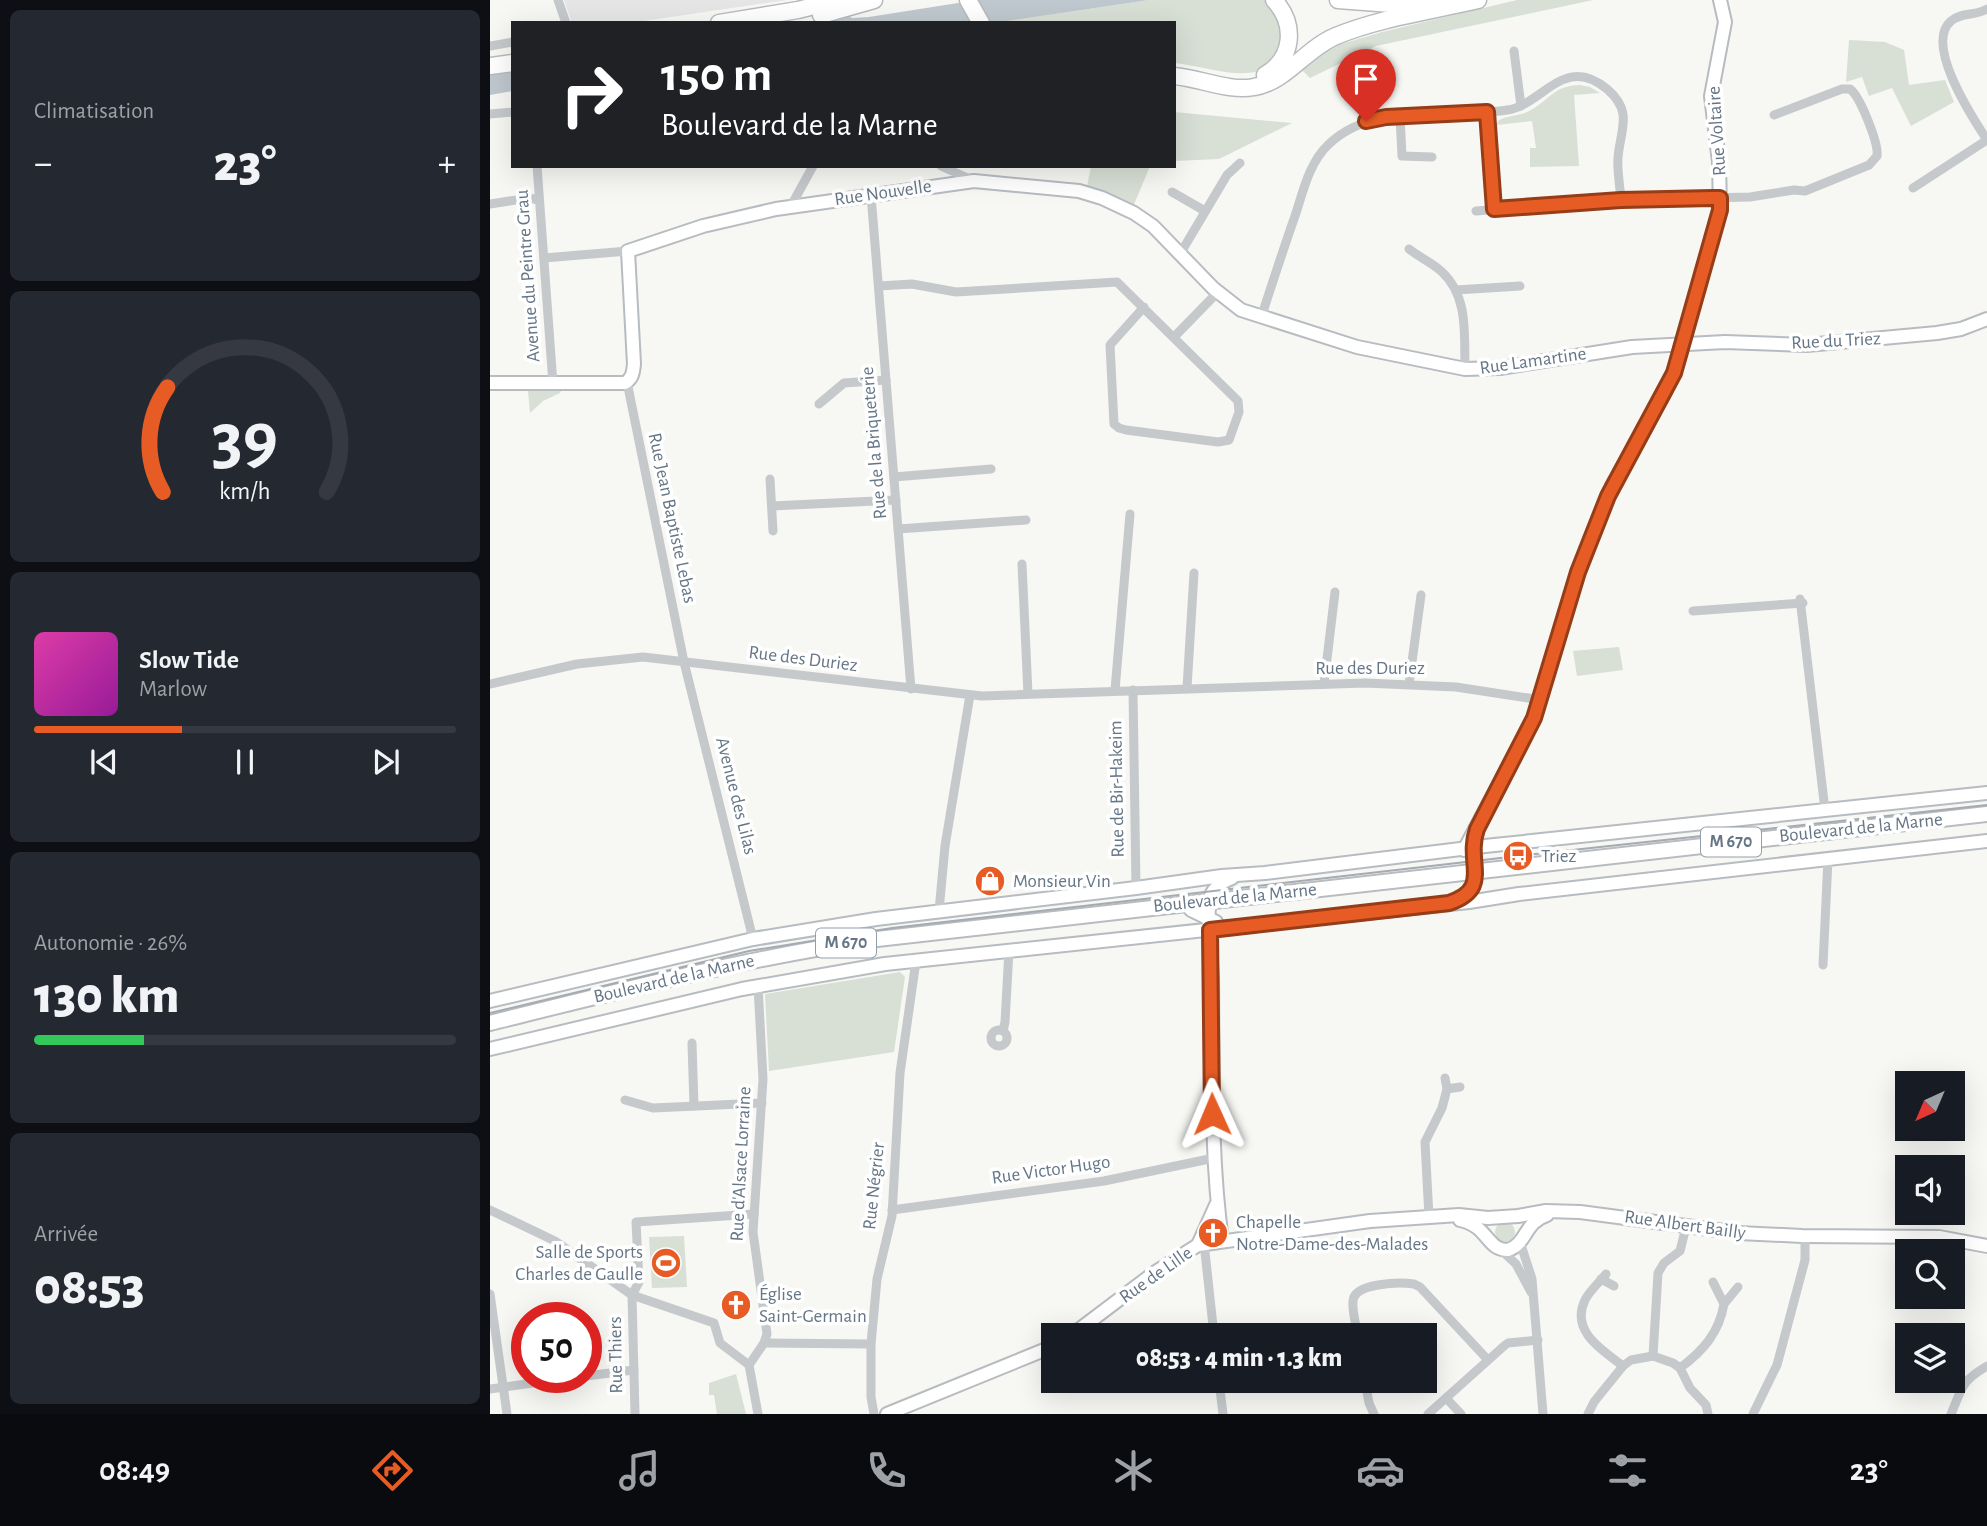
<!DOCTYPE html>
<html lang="fr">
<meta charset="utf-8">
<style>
body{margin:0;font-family:"Alegreya Sans",sans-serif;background:#242831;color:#f1f3f6;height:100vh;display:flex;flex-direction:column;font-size:26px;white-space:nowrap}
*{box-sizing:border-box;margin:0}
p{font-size:23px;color:#9ea1a6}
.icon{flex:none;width:38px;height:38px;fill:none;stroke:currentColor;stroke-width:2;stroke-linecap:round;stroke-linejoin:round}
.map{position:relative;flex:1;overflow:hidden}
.sheet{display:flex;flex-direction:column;gap:10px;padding:10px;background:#0d0f14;width:490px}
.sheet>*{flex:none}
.banner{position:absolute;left:21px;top:21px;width:665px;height:147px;border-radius:0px;box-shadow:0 7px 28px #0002;background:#202124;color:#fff;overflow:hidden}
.needle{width:46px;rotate:224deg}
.fabs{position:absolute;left:1405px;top:1071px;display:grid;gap:14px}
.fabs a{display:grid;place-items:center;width:70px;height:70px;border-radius:0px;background:#171b24;box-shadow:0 7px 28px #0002;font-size:35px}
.speed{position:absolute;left:21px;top:1302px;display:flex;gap:14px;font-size:35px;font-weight:700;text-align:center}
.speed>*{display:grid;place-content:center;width:91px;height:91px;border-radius:50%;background:#171b24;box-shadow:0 7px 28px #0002;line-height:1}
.speed .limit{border:10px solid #d22;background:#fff;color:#111}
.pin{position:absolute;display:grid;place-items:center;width:60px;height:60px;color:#fff;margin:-72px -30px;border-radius:50% 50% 50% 0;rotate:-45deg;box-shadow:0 0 7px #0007}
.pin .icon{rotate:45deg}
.me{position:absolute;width:77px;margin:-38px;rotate:359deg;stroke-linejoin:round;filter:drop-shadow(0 0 5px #0008)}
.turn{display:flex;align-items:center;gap:24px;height:147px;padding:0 35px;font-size:32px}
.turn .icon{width:91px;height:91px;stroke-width:2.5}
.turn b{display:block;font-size:49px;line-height:60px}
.big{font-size:52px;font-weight:800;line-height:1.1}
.sheet .tile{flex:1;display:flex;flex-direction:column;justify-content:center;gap:10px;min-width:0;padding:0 24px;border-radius:10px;background:#242831}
.sheet .dial{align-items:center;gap:0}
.dial svg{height:182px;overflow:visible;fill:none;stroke:#363941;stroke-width:7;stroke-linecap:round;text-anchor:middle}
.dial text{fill:#f1f3f6;stroke:none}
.song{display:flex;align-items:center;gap:21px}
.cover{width:84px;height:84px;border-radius:10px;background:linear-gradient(135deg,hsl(320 70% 55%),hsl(300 70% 35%))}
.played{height:7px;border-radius:4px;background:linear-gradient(90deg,#e75c24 35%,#363941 35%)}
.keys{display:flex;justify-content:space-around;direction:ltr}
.heat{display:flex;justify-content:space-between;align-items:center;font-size:38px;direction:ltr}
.charge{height:10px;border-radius:5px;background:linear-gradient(90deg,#34c759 26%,#363941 0)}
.trip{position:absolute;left:551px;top:1323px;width:396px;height:70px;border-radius:0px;background:#171b24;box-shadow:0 7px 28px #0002;font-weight:800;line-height:70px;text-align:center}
.tabs{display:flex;height:112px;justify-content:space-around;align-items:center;background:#090b0e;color:#9ea1a6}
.tabs .icon{width:49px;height:49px}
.tabs .on{color:#e75c24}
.tabs b{font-size:32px;color:#f1f3f6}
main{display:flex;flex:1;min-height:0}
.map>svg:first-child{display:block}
.built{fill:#e5e6e5}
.green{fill:#d8dfd5}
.water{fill:#bfc8ce}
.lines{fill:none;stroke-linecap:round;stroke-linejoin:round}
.secondary-casing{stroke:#b7bcc1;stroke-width:16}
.primary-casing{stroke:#b8bcc0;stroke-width:18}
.highway-casing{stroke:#b7bbbe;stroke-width:19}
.street{stroke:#c5c9cc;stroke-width:9}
.secondary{stroke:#fff;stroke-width:12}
.primary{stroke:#fff;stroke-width:14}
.highway{stroke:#fff;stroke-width:16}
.tram{stroke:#a5abb1;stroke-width:2}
.route-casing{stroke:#963c17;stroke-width:18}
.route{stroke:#e75c24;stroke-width:12}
.labels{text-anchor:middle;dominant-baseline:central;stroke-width:7;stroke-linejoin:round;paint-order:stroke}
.shield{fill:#fff;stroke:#939faa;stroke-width:2}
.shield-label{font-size:18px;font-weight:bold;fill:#657686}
.street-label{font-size:19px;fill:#657686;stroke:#fff}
.poi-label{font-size:19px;fill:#657686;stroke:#fff;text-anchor:start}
</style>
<main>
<section class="sheet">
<div class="tile"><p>Climatisation</p>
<div class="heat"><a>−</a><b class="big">23°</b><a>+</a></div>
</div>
<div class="tile dial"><svg viewBox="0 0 100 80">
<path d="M14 69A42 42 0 1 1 86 69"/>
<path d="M14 69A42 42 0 0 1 16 23" stroke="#e75c24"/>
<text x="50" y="56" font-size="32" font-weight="700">39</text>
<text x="50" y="72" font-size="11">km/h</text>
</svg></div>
<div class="tile">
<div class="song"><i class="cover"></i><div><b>Slow Tide</b><p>Marlow</p></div></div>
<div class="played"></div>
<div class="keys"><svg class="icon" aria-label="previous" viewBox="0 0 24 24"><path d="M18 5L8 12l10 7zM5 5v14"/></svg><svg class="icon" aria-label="pause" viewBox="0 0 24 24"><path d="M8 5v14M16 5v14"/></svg><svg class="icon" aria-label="next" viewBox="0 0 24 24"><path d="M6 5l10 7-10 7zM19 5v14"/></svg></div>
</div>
<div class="tile"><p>Autonomie · 26%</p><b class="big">130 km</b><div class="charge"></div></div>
<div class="tile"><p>Arrivée</p><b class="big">08:53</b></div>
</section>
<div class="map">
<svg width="1497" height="1414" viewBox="0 0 1497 1414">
<rect width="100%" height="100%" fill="#f7f7f4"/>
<polygon class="built" points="74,0 297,0 140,23 82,23"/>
<g class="green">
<path d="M659,0H775L782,6L794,30C792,38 791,51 786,58C767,88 713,65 684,63V23H504Z"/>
<polygon points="1027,0 1103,0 886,46 820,78 811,69 841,47 892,32"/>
<polygon points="1359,40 1395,42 1414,50 1419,85 1455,80 1464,102 1421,126 1402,88 1379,96 1372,77 1356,82"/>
<path d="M1090,85L1100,87L1110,93L1084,95L1089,166L1040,167V148H1046L1042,121L1006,125L1009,120C1019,115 1031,116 1041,110C1062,98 1063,86 1090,85Z"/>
<polygon points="684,112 802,123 729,159 684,161"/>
<polygon points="601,166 660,166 643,207 597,187"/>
<polygon points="38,391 38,390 71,391 70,393 53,401 40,413"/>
<polygon points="1129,647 1133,670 1087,676 1083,651"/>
<polygon points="410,972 415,977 404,1052 279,1071 275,994"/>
<circle cx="1015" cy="1232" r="10"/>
<polygon points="194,1236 197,1287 162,1288 159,1237"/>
<polygon points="246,1374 256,1414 227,1414 224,1395 219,1395 219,1383"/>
</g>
<g class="water">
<polygon points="487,0 659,0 504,23 326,23 359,16 362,18 379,17"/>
<polygon points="23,70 23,91 0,95 0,73"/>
</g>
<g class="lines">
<g class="secondary-casing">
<g id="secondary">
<path d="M0,383H135C143,378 143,372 144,364L138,251L213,226L286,209L484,181L589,191L612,198L644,213L663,226L723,288L751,310L867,347L975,369L1010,368L1142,347L1235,342L1317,345L1447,333L1471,329L1497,319"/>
<polyline points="974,850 1044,718 1084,585 1110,516 1122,486 1175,392 1189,358 1230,210 1229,162 1221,96 1235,22 1230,0"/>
<path d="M966,900C995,891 980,863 983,841"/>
<polyline points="701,910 726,922"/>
<polyline points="0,1001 263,939 386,919 646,888 732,876 775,873 995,846 1497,793"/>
<polyline points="0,1049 252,989 395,964 979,902 1029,894 1497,841"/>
<path d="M970,1220C999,1226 996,1250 1018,1250C1037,1244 1034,1222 1057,1215"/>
<path d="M732,1240C720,1153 723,1066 722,979C721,960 716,915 720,899C722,888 732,882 742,878"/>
<polyline points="708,1245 726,1205"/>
<polyline points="582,1335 664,1273 708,1245 880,1221 969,1215 998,1218 1028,1216 1056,1211 1090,1212 1249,1233 1312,1236 1449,1237 1497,1246"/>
<polyline points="397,1414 564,1346"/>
</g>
</g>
<g class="primary-casing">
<path id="primary" d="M0,1023C128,991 256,958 387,939L1497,814"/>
</g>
<g class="highway-casing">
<g id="highway">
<polyline points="478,0 491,23"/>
<polyline points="848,0 901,4 947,0"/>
<polyline points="331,15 384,0"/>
<polyline points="229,23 308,10 348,0"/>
<polyline points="0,66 23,63"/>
<path d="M775,75C804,58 806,24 784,0"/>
<path d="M684,76C710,78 739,92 764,87C796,82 815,49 846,36C890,18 941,11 988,0"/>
</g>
</g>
<g class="street">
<polyline points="68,0 76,23"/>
<path d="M1497,9C1486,16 1471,12 1461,21C1434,44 1482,117 1497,140"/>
<polyline points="0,46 23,42"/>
<polyline points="1024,51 1031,106"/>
<polyline points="997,112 1004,209"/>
<polyline points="0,114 23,112"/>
<polyline points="910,116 912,156 942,157"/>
<polyline points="47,166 63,384"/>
<polyline points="451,166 482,180"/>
<polyline points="1423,188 1497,140"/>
<polyline points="682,192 715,211"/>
<polyline points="381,195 421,689"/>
<polyline points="0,204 39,198 49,200"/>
<polyline points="301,206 323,166"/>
<path d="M986,211L1131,200L1260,197L1304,190L1315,191L1379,165L1387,156C1389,144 1370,96 1360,89H1352L1284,115"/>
<path d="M919,249C929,257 941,262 951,271C979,296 974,335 975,369"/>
<polyline points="690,254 737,175 750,163"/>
<polyline points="54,258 138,251"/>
<polyline points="389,286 422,284 466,292 627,282 748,401 749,412 739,440 728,442 636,430 629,428 624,424 620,345 654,307"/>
<polyline points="966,290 1030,286"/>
<path d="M771,318C782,284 793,250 805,216C813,192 819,163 838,145C884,100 959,119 1017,110C1053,105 1074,53 1117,89C1144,112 1130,130 1128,158C1127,171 1130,186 1131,200"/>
<polyline points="684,337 728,292"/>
<polyline points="137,382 194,662 263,939"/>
<polyline points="329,404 354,383 396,380"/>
<polyline points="404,477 501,469"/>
<polyline points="280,479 283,531"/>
<polyline points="282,506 406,500"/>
<polyline points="408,529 536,520"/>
<polyline points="532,564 538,694"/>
<polyline points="1310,599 1335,810"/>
<polyline points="1203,611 1313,603"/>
<polyline points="0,684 87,664 153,657 492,696 875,683 966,687 1051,700"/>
<polyline points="834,684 845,592"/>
<polyline points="919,684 931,595"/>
<polyline points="697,688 704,573"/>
<polyline points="625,690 640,514"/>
<polyline points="643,690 646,888"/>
<polyline points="449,911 455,846 480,695"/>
<polyline points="1333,965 1338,859"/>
<circle cx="509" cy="1038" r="8"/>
<polyline points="513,1031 515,1022 519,950"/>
<polyline points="202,1043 204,1106"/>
<polyline points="955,1078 957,1089"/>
<polyline points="135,1100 163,1108 272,1103"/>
<polyline points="0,1210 65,1241 142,1295 224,1323 230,1343 259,1365"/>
<polyline points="402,1210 614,1181 724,1158"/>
<polyline points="939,1217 935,1142 952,1108 957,1089 970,1087"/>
<polyline points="1030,1242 1042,1279 1053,1414"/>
<polyline points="714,1243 724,1335"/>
<polyline points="1011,1250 1026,1264 1041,1292"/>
<path d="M1116,1274C1109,1283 1100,1290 1095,1300C1080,1331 1112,1350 1133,1366"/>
<polyline points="1111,1279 1124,1286"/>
<polyline points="0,1294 17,1414"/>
<polyline points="142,1295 149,1282 146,1222 264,1214"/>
<polyline points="142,1295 145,1414"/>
<polyline points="1234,1304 1248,1287"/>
<path d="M868,1335C866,1325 862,1312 863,1301C864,1283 909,1282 924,1284L930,1287L998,1360"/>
<polyline points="274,1343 381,1344"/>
<polyline points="1163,1356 1168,1273 1174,1263 1190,1251 1196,1227"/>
<path d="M1190,1368C1213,1351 1229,1333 1234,1304L1223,1282"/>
<polyline points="96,1376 144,1370"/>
<polyline points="729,1381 733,1414"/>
<polyline points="875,1381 879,1403 884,1414"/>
<polyline points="0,1389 86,1377"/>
<polyline points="956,1398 971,1414"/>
<polyline points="268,1414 259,1365 274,1343 277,1334 263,1232 273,1079 268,986"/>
<polyline points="384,1414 381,1397 381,1344 387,1279 402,1216 410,1073 426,961"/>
<polyline points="938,1414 1014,1346 1018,1343 1048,1340"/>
<polyline points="1098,1414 1104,1402 1133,1366 1141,1360 1163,1356 1183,1363 1190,1368 1200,1388 1216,1405 1218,1414"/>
<polyline points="1263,1414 1287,1365 1315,1260 1315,1236"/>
<path d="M1461,1414C1473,1387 1470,1382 1497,1366"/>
</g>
<use href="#secondary" class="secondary"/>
<use href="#primary" class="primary"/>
<use href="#highway" class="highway"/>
<polyline class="tram" points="0,1013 259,951 402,928 1028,856 1497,805"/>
</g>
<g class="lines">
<g class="route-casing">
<path id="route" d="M722,1114L720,930L959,903C1003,888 975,863 987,829L1044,718L1088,572L1118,496L1184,373L1230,210V198H1223L1131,200L1004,209L997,112L896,117L876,121"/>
</g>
<use href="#route" class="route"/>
</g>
<defs>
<g id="bus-disc" transform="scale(1.575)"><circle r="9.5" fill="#e75c24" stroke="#fff"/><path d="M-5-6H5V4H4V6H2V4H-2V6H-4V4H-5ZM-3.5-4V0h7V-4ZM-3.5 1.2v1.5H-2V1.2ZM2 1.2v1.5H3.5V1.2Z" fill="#fff"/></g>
<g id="shop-disc" transform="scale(1.575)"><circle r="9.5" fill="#e75c24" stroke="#fff"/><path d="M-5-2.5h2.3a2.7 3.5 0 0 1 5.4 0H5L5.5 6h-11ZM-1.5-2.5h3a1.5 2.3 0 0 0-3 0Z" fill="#fff"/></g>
<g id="church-disc" transform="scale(1.575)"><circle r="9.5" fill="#e75c24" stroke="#fff"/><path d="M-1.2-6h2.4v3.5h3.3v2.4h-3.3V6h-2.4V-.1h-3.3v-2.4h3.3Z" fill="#fff"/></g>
<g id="stadium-disc" transform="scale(1.575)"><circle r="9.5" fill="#e75c24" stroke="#fff"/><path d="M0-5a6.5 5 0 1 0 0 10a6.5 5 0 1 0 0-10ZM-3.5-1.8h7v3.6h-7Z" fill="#fff"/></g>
</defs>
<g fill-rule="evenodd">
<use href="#bus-disc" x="1028" y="856"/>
<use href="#shop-disc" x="500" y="881"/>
<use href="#church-disc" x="723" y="1233"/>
<use href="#stadium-disc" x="176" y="1263"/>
<use href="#church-disc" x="246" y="1305"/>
</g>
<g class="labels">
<g class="shield">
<rect x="1211" y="827.5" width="60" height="29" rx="5"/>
<rect x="326" y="928.5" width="60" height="29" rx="5"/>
</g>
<g class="shield-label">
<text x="1241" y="842">M 670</text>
<text x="356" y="943">M 670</text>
</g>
<g class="street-label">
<text transform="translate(1227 131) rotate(-94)">Rue Voltaire</text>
<text transform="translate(393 193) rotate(-8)">Rue Nouvelle</text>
<text transform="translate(38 276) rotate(-94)">Avenue du Peintre Grau</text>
<text transform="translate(1346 341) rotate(-3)">Rue du Triez</text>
<text transform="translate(1043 361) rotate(-8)">Rue Lamartine</text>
<text transform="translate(384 443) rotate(-95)">Rue de la Briqueterie</text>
<text transform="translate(182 518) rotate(78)">Rue Jean Baptiste Lebas</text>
<text transform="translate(313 659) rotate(7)">Rue des Duriez</text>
<text x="880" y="668">Rue des Duriez</text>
<text transform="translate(627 789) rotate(-91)">Rue de Bir-Hakeim</text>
<text transform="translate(246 796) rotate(76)">Avenue des Lilas</text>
<text transform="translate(1371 828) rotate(-6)">Boulevard de la Marne</text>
<text transform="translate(745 898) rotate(-6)">Boulevard de la Marne</text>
<text transform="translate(184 979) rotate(-13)">Boulevard de la Marne</text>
<text transform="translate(251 1164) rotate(-87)">Rue d'Alsace Lorraine</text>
<text transform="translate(561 1170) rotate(-8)">Rue Victor Hugo</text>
<text transform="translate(384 1186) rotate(-84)">Rue Négrier</text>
<text transform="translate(1195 1225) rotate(8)">Rue Albert Bailly</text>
<text transform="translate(666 1275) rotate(-35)">Rue de Lille</text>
<text transform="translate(126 1355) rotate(-91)">Rue Thiers</text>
</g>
<g class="poi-label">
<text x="1051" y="856">Triez</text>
<text x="523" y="881">Monsieur Vin</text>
<text x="746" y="1222">Chapelle<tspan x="746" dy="22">Notre-Dame-des-Malades</tspan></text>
<text x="153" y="1252" text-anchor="end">Salle de Sports<tspan x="153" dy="22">Charles de Gaulle</tspan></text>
<text x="269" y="1294">Église<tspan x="269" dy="22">Saint-Germain</tspan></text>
</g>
</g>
</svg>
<div class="fabs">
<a><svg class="needle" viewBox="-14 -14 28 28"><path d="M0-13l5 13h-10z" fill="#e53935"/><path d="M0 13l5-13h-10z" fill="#9ea1a6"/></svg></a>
<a><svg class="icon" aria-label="sound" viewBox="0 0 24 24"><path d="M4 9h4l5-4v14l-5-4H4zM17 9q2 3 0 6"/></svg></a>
<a><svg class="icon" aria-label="search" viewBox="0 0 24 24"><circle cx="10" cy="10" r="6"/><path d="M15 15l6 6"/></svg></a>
<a><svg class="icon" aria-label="layers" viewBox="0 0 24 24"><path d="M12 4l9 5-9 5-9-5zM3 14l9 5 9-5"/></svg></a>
</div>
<div class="speed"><div class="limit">50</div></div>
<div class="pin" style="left:876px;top:121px;background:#d93025"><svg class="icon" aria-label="arrive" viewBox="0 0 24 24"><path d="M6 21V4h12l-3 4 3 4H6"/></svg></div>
<svg class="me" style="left:722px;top:1114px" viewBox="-20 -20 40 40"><path d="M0-17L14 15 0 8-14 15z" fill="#e75c24" stroke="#fff" stroke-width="4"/></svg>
<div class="trip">08:53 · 4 min · 1.3 km</div>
<div class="banner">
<div class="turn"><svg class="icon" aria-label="right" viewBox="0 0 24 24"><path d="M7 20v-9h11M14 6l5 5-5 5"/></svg><div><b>150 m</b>Boulevard de la Marne</div></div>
</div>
</div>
</main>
<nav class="tabs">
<b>08:49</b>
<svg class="icon on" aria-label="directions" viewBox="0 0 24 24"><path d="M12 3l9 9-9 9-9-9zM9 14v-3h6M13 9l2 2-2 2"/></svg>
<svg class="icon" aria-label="music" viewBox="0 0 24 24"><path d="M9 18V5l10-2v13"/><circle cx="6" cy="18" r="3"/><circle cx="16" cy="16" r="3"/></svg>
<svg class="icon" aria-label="phone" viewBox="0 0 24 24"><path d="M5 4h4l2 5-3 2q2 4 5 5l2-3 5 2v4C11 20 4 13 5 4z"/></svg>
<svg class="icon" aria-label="climate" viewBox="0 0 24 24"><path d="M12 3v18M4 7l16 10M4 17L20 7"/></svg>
<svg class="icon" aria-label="car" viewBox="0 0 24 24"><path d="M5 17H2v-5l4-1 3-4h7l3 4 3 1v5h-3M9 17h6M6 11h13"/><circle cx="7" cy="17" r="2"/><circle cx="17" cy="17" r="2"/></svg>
<svg class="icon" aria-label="filters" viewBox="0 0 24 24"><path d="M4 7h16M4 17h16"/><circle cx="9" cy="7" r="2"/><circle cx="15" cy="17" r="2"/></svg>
<b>23°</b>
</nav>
